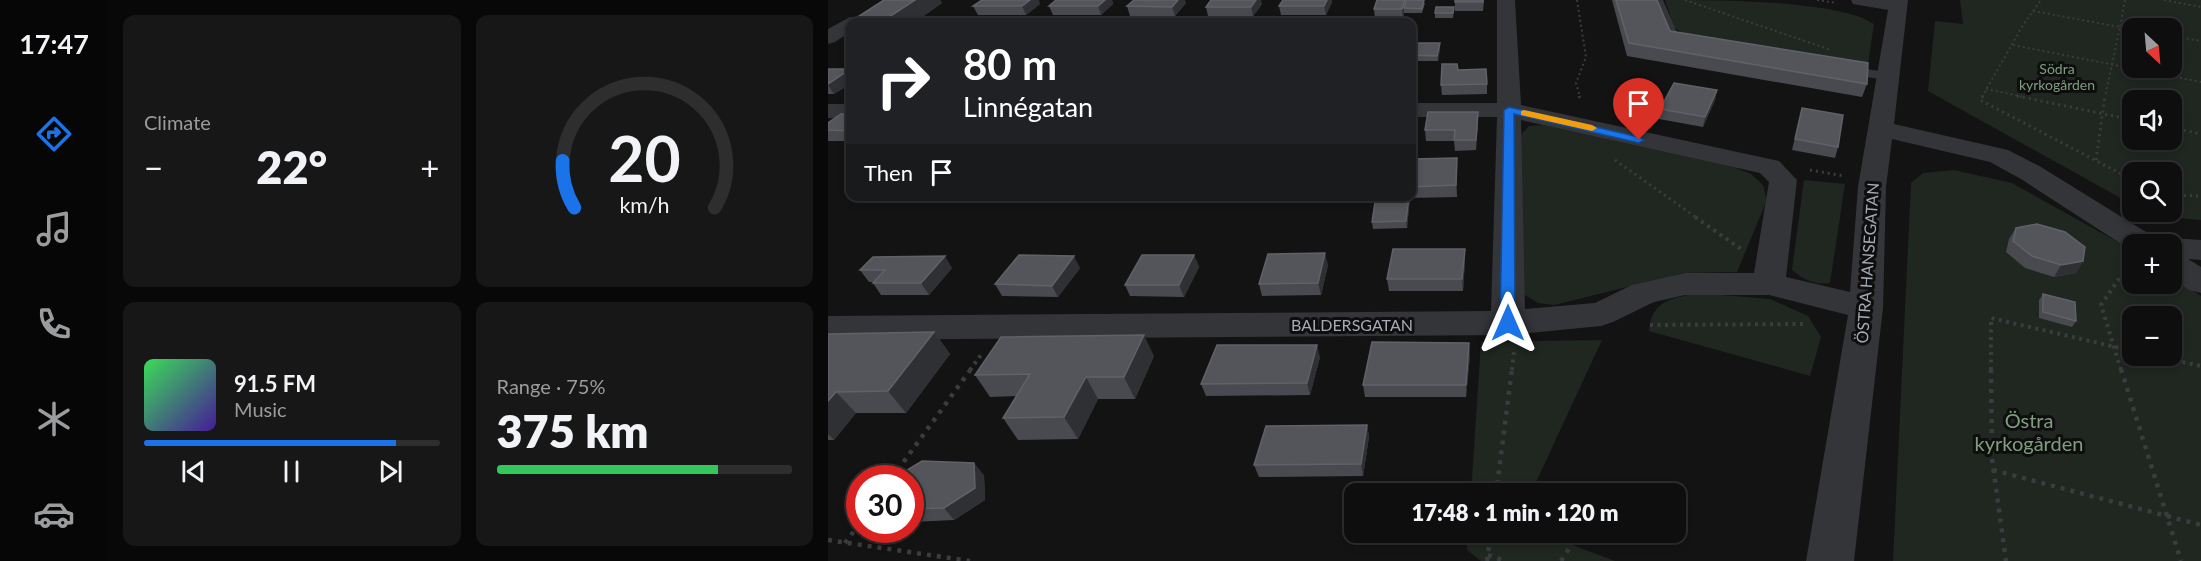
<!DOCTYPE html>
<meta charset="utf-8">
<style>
body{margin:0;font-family:Lato,sans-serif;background:#171718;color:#f1f3f6;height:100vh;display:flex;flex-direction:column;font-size:22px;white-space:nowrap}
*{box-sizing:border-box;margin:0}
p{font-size:20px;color:#9b9c9e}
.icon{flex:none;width:33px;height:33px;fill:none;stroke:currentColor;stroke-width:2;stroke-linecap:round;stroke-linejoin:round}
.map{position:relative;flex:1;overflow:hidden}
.sheet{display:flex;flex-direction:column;gap:15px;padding:15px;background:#080808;width:720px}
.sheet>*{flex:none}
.banner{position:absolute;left:18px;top:18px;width:570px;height:183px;border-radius:12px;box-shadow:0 3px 9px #0003,0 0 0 2px #2e2e2f;background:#202124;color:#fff;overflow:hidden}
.needle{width:39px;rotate:154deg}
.buttons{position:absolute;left:1294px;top:18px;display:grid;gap:12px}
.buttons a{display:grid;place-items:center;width:60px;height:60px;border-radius:12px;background:#0e0e0f;box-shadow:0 3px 9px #0003,0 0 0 2px #2e2e2f;font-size:30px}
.speed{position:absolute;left:18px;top:465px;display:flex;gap:12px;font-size:30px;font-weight:700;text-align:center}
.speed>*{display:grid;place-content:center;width:78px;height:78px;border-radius:50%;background:#0e0e0f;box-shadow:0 3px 9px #0003,0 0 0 2px #2e2e2f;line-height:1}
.speed .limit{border:9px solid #d22;background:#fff;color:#111}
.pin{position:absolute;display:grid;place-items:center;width:51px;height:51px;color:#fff;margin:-62px -26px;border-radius:50% 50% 50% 0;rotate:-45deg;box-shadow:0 0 6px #0007}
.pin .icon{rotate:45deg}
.me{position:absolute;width:66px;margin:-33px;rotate:0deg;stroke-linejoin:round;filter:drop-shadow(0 0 4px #0008)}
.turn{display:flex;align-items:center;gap:21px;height:126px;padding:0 18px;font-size:27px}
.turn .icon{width:78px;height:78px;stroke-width:2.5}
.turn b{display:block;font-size:42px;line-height:51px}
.then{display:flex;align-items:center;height:57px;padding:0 18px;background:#0003;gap:12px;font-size:22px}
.big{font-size:45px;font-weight:800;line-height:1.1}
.sheet .widget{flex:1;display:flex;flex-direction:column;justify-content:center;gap:9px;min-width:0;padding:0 21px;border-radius:12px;background:#171718}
.sheet .dial{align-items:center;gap:0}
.dial svg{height:156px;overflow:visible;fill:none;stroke:#2e2e2f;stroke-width:7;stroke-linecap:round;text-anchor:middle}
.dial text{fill:#f1f3f6;stroke:none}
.song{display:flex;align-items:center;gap:18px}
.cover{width:72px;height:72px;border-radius:9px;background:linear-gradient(135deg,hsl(130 70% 55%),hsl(260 70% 35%))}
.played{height:6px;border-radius:3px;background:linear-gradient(90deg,#1a73e8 85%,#2e2e2f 85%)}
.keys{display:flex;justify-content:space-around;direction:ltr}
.heat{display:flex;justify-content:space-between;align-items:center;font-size:33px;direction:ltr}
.charge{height:9px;border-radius:4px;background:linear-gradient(90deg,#34c759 75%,#2e2e2f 0)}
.sheet .tiles{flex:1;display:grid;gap:15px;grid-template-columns:repeat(2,1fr)}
.trip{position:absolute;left:516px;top:483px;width:342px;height:60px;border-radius:12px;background:#0e0e0f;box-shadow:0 3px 9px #0003,0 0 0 2px #2e2e2f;font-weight:800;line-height:60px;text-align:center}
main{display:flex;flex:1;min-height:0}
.dock{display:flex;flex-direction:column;width:108px;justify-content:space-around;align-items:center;background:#060606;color:#9b9c9e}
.dock .icon{width:42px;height:42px}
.dock .current{color:#1a73e8}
.dock b{font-size:27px;color:#f1f3f6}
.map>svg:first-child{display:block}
.green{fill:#1f2720;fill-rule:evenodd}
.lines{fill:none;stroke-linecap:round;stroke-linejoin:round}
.path-far3{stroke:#3a3c40;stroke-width:2;stroke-dasharray:2 3;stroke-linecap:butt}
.path-far2{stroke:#3a3c40;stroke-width:3;stroke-dasharray:2 4;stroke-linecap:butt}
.path-far1{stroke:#3a3c40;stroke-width:4;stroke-dasharray:3 4.5;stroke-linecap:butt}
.path{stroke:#3a3c40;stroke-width:4.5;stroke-dasharray:4 6;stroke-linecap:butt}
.service{fill:#343539;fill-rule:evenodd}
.minor{fill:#343539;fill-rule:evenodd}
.wall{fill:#494a4f}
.shaded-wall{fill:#2f3033}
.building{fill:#53555a;stroke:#606268;stroke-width:1.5}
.route{fill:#1a73e8;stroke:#114b97;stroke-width:1.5}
.slow{fill:#f59e0b}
.labels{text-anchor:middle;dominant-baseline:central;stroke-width:6;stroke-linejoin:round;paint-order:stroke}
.far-park-label{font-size:14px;fill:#7e9e7d;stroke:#0e0e0f}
.street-label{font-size:16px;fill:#a5abb4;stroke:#0e0e0f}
.near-park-label{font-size:20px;fill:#7e9e7d;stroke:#0e0e0f}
</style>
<main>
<nav class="dock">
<b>17:47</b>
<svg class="icon current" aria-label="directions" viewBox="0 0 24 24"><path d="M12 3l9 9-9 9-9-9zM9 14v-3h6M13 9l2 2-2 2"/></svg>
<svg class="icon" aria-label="music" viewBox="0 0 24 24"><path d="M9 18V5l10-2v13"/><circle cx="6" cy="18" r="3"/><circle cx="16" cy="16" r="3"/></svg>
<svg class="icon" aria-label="phone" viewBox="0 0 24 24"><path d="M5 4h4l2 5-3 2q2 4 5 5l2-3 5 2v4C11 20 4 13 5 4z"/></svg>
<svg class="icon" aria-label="climate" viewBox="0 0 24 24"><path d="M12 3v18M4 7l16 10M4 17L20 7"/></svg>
<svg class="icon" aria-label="car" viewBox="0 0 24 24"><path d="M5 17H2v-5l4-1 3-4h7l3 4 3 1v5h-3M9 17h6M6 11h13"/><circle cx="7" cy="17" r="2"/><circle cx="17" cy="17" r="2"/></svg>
</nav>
<section class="sheet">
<div class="tiles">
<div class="widget"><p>Climate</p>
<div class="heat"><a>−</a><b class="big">22°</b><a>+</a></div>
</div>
<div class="widget dial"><svg viewBox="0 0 100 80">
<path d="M14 69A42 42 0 1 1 86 69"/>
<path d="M14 69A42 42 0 0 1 8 45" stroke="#1a73e8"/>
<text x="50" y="56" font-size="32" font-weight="700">20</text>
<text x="50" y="72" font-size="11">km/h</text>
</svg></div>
<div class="widget">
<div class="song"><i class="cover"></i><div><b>91.5 FM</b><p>Music</p></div></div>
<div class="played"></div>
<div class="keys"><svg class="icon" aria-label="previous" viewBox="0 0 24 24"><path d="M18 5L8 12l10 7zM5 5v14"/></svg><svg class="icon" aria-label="pause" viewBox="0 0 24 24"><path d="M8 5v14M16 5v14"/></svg><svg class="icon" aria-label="next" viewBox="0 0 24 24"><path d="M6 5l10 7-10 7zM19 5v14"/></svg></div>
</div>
<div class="widget"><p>Range · 75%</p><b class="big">375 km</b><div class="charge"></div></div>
</div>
</section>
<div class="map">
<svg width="1373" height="561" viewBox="0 0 1373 561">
<rect width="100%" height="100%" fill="#131314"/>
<g class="green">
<path d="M837,0C887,0 1012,0 1046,24L1039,71L857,36L846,27Z"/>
<path d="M1132,0H1373V220L1325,216L1317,212H1344V172H1305V205L1100,91L1107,21L1135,24ZM1344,28V68H1305V28ZM1344,100V140H1305V100Z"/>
<polygon points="716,125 905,167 923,174 935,185 939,200 909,272 856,273 726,305 710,303 692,292 690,138 701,126"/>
<path d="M1126,170L1184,183L1295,245L1305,251V284H1344V276L1373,296V561H1065L1083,183L1095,173ZM1305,316H1344V356H1305Z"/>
<path d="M976,180L1017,184L1002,283C986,285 976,280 964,270Z"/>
<path d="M870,293L942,299L980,316L993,337L982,376L821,331C824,299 844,299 870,293Z"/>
<polygon points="774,340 703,493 643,493 653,342"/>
<polygon points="640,533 712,533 787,561 653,561 639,550"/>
</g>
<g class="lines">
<g class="path-far3">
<polyline points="749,0 758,57 748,83 752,97"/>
<polyline points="857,0 1003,50"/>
<polyline points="989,0 1009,3"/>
<polyline points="1297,0 1292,27 1305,29"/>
<polyline points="1336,0 1373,7"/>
<polyline points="1205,11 1292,27 1277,97"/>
<polyline points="1344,36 1373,41"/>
<polyline points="1185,45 1373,82"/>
<polyline points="1158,89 1196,97"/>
<polyline points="1154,97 1195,25 1213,0"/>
</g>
<g class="path-far2">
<polyline points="751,96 753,101"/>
<polyline points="1155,96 1152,100 1305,180"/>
<polyline points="1189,96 1305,120"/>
<polyline points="1344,128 1373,134"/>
<polyline points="787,160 869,218"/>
<polyline points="1268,160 1277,96"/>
<polyline points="982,170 1016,176"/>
<polyline points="1344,195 1373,196"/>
<polyline points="1331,218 1332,212"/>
</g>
<g class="path-far1">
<polyline points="867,217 913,249"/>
<polyline points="1331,221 1331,217"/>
<polyline points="822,325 977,324"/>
<polyline points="1325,356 1373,366"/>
<polyline points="142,370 153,355"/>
<polyline points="684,370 686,351"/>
<polyline points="1163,370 1163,318 1305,351"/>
<polyline points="1293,370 1273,305 1290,280 1305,275"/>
</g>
<g class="path">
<polyline points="1163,369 1164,459 1178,561"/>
<polyline points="1293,369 1353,561"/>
<polyline points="1165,470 1373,525"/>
<polyline points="64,478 143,369"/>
<polyline points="668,494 684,369"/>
<polyline points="0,540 142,561"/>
<polyline points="17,543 32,523"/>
<polyline points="660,555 677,561"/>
<polyline points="659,561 663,532"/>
<polyline points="733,561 752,532"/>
</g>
<g class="service">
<polygon points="823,0 835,0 851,37 870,42 872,45 870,48 865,49 841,43"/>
<polygon points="1011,65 1058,72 1065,76 1058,80 1006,72 1004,69"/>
</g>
<g class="minor">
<path d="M669,0H687L693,105L951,161L969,180L958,277L1022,292L1030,187L1060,10L1025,4L1023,0H1080L1066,124L1180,150L1213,167L1326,237L1331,244H1305L1304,251L1193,179L1162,162L1064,139L1058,187L1055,308L1026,561H978L1020,315L941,295H857L826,302L785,322L773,326L680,335L0,340V316L663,311L669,117H584V103H669ZM693,120L932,173L941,182L926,273H857L804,285L767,303L697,309Z"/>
<polygon points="22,17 29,19 32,22 22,22 22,32 7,42 0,44 0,29"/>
<rect x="0" y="104" width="22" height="14"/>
<polygon points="1344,238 1373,240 1373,260 1360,259 1373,267 1373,293 1361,290 1344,278 1344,244 1331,244 1333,241"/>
</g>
</g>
<g class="wall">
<polygon points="56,0 112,0 114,3 87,22 27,22 25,20"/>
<polygon points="228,0 284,0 285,4 273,15 225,15 221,6"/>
<polygon points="455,0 504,0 504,2 498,15 453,15 451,6"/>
<polygon points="549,0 578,0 578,2 597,3 594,13 576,13 575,19 547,19 546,9"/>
<polygon points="627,0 656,0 655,11 627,11"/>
<polygon points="784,0 829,0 842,31 1039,84 1034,97 799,56"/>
<polygon points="358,3 347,16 302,16 299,6"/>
<polygon points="212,4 198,15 150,15 145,6"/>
<polygon points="434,4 425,16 380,16 378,7"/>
<polygon points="626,7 625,18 607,18 607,13"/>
<polygon points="584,43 612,43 612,49 610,61 584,61"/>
<polygon points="0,69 22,69 22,84 6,94 0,94"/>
<polygon points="630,70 659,84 659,94 614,95 613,85"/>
<polygon points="889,90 887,100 875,127 831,119 832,109"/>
<polygon points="974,108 1010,147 1007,158 964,150"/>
<polygon points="650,112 650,123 648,150 627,151 626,141 598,141 597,130"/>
<polygon points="22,114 22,141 0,141 0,123"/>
<polygon points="584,159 629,169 629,197 582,198 579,228 545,229 544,222 548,196 584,196"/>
<polygon points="1188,228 1255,261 1248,273 1226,277 1197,268 1178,252 1181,239"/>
<polygon points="637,249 637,261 635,291 561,291 559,279"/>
<polygon points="366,255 371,267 356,297 302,296 297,285"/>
<polygon points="500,265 493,295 434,296 431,284"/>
<polygon points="124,268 101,295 53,295 45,283 46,282 41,282 32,270"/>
<polygon points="252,268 230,297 174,296 167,284"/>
<polygon points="1215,294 1248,321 1244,327 1211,318 1211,300"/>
<polygon points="106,332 122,354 78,413 28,413 6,440 0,440 0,334"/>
<polygon points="642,355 638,397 537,397 535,385"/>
<polygon points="326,356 307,399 270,399 250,439 190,440 175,418 189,396 162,397 147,375"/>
<polygon points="492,357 482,395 378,396 373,384"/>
<polygon points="539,425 541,437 535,476 431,477 426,465"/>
<polygon points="156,475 157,500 126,520 82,522 82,478"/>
</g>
<g class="shaded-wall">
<polygon points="87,0 112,0 114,3 87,22 60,22 58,19"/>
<polygon points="202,0 211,0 212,4 198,15 194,6"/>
<polygon points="277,0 284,0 285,4 273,15 270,6"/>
<polygon points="350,0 357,0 358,3 347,16 344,7"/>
<polygon points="428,0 433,0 434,4 425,16 423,7"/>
<polygon points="499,0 504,0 504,2 498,15 496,6"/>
<polygon points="577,0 578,0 578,7 576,8 576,13 575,19 574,9"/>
<polygon points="612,43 612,49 610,61 609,56"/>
<polygon points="22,69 22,84 6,94 0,85"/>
<polygon points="889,90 887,100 875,127 877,117"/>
<polygon points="650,112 650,123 648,150 648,140"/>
<polygon points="629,158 629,197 628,185"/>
<polygon points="581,196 582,196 579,228 578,221"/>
<polygon points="637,249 637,261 635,291 634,279"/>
<polygon points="497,253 500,265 493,295 490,283"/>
<polygon points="366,255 371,267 356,297 351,285"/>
<polygon points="117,256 124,268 101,295 93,283"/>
<polygon points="246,256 252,268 230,297 224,286"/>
<polygon points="1255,261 1248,273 1226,277 1233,265"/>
<polygon points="106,332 122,354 78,413 60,391"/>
<polygon points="316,335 326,356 307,399 296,377"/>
<polygon points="641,343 642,355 638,397 638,385"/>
<polygon points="489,345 492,357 482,395 479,383"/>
<polygon points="258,377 270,399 250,439 236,417"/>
<polygon points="8,392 28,413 6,440 0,434 0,401"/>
<polygon points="539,425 541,437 535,476 533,464"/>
<polygon points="146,463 156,475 157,500 126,520 116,508"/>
</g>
<g class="building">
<polygon points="56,0 87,0 58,19 25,20"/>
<polygon points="154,0 202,0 194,6 145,6"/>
<polygon points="228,0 277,0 270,6 221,6"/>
<polygon points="306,0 350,0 344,7 299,6"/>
<polygon points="383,0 428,0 423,7 378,7"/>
<polygon points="455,0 499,0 496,6 451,6"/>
<polygon points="549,0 577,0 574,9 546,9"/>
<polygon points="578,0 596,0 594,9 576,8"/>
<rect x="627" y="0" width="28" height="2"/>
<polygon points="788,0 829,0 842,31 1040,63 1039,84 801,43"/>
<polygon points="608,7 626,7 625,13 607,13"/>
<polygon points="584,43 612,43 609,56 584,55"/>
<polygon points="614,64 629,64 630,70 658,69 659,84 613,85"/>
<polygon points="0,69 22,69 0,84"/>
<polygon points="846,83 889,90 877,117 832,109"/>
<polygon points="974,108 1015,115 1010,147 967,139"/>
<polygon points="600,112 650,112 648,140 626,140 627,130 597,130"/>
<polygon points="13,114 22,114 22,131 0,130 0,123"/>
<polygon points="629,158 628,185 584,187 584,159"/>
<polygon points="548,196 581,196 578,221 544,222"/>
<polygon points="1209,224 1237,232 1257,247 1255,261 1233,265 1204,256 1185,241 1188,228"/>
<polygon points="565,249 637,249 634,279 559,279"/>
<polygon points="497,253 490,283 431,284 440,254"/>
<polygon points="191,255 246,256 224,286 167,284"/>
<polygon points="314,255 366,255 351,285 297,285"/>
<polygon points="117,256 93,283 45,283 57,270 32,270 45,257"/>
<polygon points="1215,294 1247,302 1248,321 1215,312"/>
<polygon points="106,332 60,391 8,392 0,401 0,334"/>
<polygon points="316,335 296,377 258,377 236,417 175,418 202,374 147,375 173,337"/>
<polygon points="544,342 641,343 638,385 535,385"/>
<polygon points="389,345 489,345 479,383 373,384"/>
<polygon points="539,425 533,464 426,465 438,426"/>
<polygon points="94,461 146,463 147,488 116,508 82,509 82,478 66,478"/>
</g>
<polygon class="route" points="681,107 811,137 816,140 811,143 686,114 687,323 680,328 672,323 676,110"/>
<polygon class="slow" points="696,110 764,125 769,128 764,131 693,115 693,111"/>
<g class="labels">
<g class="far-park-label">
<text x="1229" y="68">Södra<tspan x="1229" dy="16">kyrkogården</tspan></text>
</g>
<g class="street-label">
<text transform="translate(1039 263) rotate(-86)">ÖSTRA HANSEGATAN</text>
<text x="524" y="324">BALDERSGATAN</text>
</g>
<g class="near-park-label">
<text x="1201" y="420">Östra<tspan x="1201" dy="23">kyrkogården</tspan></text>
</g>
</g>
</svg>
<div class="buttons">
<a><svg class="needle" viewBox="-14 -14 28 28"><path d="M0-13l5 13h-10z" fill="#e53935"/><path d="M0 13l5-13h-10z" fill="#9b9c9e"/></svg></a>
<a><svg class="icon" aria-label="sound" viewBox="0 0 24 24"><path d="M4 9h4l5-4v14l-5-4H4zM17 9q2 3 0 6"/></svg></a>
<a><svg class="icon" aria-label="search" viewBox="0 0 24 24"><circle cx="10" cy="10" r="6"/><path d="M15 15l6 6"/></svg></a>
<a>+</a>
<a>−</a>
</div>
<div class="speed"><div class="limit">30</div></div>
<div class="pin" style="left:811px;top:140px;background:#d93025"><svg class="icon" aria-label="arrive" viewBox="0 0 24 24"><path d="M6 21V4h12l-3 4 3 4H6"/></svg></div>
<svg class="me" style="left:680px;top:323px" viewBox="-20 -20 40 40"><path d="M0-17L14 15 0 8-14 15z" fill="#1a73e8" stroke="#fff" stroke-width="4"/></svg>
<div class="trip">17:48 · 1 min · 120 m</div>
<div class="banner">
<div class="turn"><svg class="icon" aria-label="right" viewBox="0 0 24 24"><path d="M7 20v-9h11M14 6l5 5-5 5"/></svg><div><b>80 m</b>Linnégatan</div></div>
<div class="then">Then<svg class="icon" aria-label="arrive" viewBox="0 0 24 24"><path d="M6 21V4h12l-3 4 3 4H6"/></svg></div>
</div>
</div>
</main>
